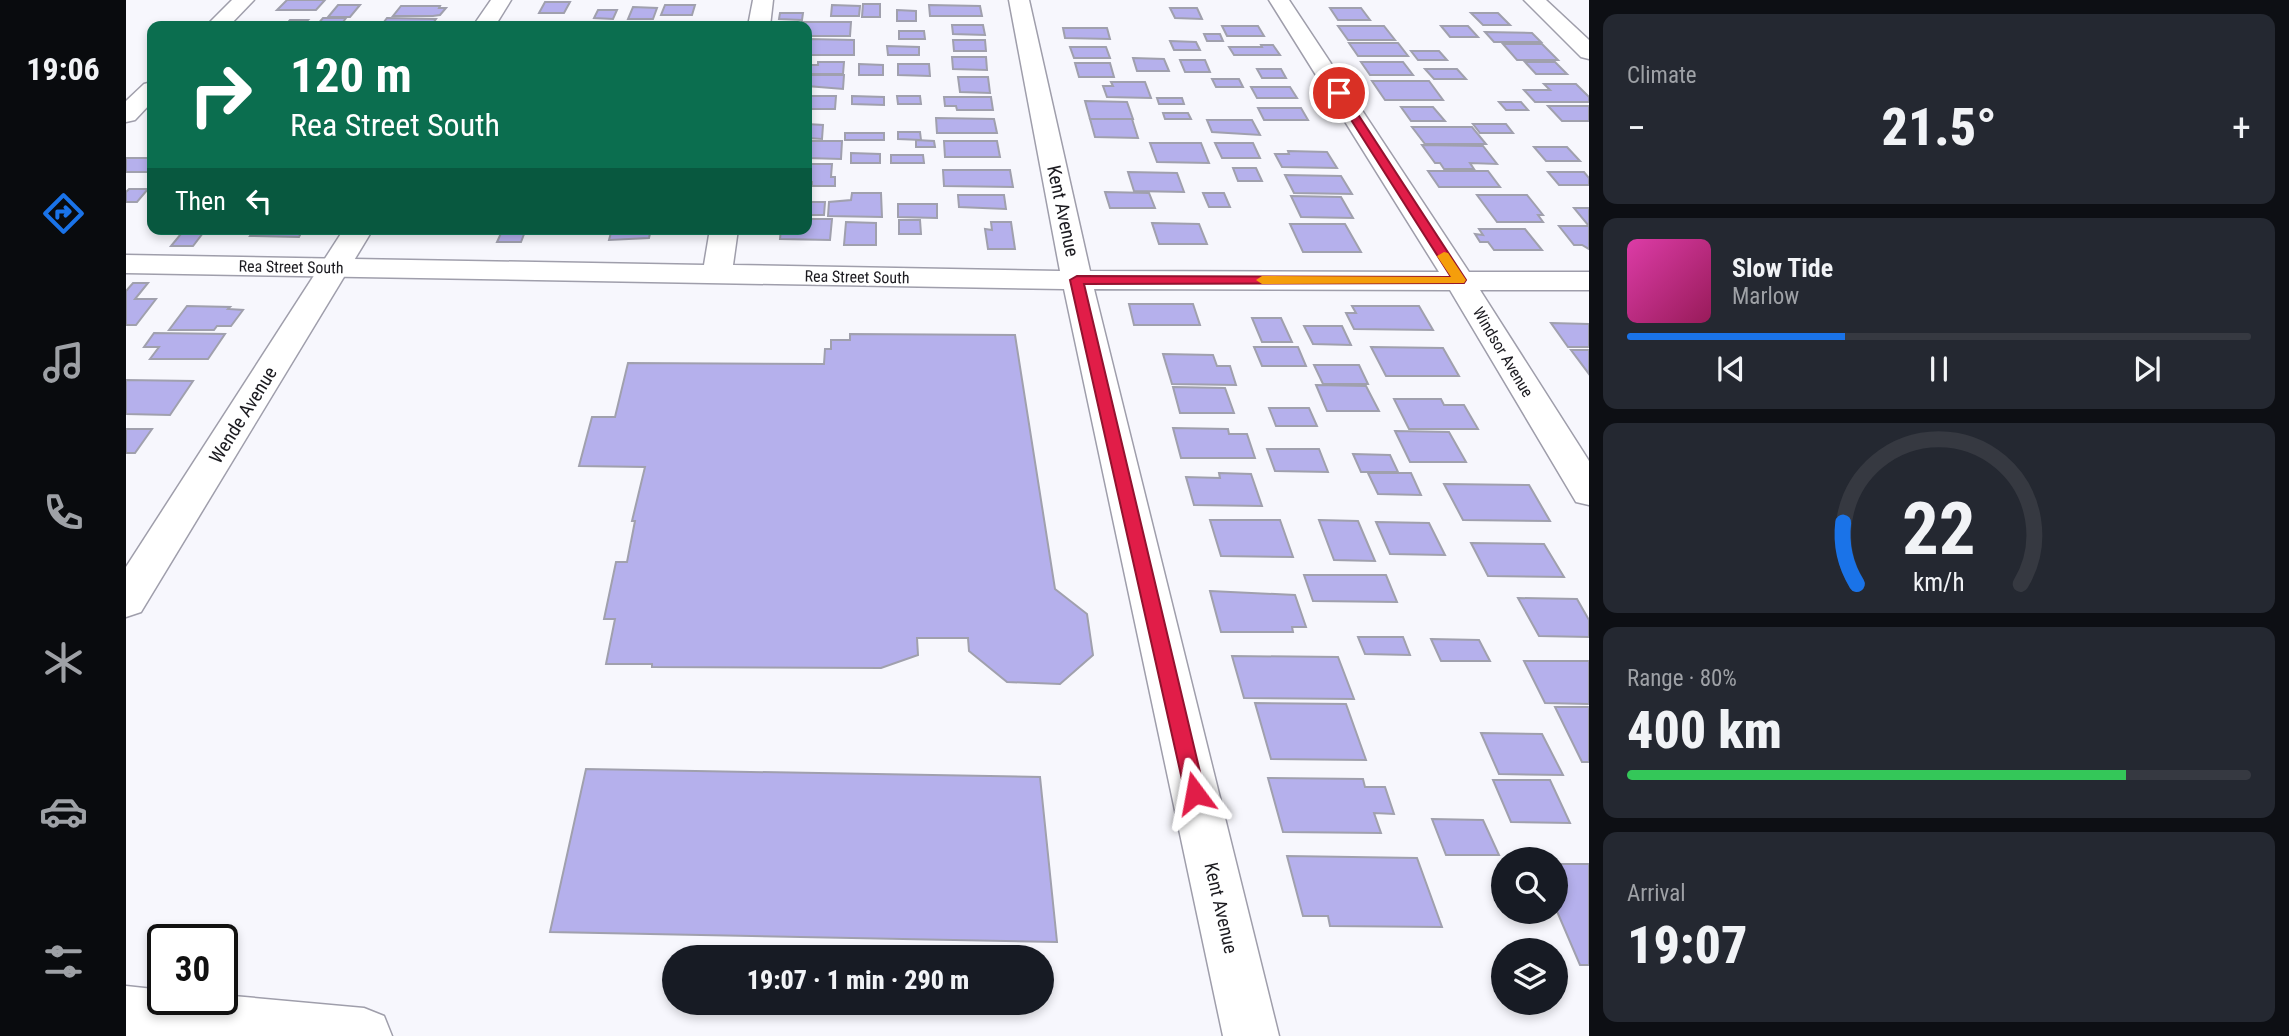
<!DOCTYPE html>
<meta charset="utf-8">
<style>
body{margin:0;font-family:"Roboto Condensed",sans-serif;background:#242831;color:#f1f3f6;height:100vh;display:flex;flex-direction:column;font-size:26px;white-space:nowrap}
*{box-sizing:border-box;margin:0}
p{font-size:23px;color:#9ea1a6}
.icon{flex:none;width:38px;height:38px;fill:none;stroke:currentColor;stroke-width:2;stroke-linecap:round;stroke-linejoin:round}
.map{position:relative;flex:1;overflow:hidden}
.sheet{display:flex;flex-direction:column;gap:14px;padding:14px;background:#0d0f14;width:700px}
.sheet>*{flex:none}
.top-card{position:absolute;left:21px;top:21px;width:665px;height:214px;border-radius:14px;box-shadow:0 4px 10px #0003;background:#0b6e4f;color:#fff;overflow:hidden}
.fabs{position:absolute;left:1365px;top:847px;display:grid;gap:14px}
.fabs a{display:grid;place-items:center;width:77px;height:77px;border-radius:50%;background:#171b24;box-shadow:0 4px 10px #0003;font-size:35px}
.speed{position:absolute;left:21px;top:924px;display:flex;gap:14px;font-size:35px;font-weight:700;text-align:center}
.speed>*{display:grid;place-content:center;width:91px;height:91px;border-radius:50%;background:#171b24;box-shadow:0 4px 10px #0003;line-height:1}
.speed .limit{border:4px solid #111;border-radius:10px;background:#fff;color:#111}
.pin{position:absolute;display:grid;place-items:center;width:60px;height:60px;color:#fff;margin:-30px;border:4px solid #fff;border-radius:50%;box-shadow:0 2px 7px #0007}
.me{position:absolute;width:77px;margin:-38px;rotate:347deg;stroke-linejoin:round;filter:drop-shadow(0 0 5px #0008)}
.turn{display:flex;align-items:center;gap:24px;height:147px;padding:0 28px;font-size:32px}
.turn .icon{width:91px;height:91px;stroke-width:2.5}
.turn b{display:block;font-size:49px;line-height:60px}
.then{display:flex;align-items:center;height:66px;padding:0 28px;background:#0003;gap:14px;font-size:26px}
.big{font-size:52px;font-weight:800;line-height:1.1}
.sheet .widget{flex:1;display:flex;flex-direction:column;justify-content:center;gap:10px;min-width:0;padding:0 24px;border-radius:14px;background:#242831}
.sheet .dial{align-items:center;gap:0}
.dial svg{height:182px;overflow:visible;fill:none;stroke:#363941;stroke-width:7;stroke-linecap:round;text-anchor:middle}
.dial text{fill:#f1f3f6;stroke:none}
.song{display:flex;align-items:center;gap:21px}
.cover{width:84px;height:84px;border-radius:10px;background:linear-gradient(135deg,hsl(320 70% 55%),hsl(330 70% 35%))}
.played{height:7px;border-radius:4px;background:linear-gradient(90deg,#1a73e8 35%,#363941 35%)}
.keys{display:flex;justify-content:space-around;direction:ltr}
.heat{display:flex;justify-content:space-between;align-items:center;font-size:38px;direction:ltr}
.charge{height:10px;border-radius:5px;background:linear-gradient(90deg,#34c759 80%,#363941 0)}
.trip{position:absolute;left:536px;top:945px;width:392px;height:70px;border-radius:35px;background:#171b24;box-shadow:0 4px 10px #0003;font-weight:800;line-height:70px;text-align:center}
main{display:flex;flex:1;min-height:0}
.tab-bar{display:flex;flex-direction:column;width:126px;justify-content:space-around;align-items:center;background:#090b0e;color:#9ea1a6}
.tab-bar .icon{width:49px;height:49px}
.tab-bar .selected{color:#1a73e8}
.tab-bar b{font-size:32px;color:#f1f3f6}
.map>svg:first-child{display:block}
.building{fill:#b5b0ec;stroke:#a0a0ad;stroke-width:2}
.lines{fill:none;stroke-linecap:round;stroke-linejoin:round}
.minor-casing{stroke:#9f9eab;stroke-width:3}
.tertiary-casing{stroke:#9f9eab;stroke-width:3}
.minor{fill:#fff;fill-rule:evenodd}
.tertiary{fill:#fff;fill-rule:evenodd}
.route{fill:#e11d48;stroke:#92132f;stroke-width:2}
.slow{fill:#f59e0b}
.labels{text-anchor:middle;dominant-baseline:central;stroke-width:5;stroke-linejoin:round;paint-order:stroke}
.far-street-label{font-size:16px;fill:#1c1b20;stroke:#fff}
.street-label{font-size:19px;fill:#1c1b20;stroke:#fff}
</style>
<main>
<nav class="tab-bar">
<b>19:06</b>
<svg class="icon selected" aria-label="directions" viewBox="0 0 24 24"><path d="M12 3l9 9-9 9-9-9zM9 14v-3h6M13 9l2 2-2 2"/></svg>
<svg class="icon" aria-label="music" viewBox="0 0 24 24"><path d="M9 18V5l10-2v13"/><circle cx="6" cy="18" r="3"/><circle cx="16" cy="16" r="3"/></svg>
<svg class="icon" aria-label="phone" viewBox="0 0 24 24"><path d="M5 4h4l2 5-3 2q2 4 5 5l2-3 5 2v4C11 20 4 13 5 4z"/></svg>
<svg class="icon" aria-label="climate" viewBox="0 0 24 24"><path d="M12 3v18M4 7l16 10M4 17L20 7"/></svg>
<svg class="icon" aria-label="car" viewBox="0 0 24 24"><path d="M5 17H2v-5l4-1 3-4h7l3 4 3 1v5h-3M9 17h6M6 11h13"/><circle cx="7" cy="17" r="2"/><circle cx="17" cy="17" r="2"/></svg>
<svg class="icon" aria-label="filters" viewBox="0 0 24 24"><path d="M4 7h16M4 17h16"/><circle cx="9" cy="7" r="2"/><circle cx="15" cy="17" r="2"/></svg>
</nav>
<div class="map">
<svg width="1463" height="1036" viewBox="0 0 1463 1036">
<rect width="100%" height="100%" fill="#f7f7fd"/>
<g class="building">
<polygon points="161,0 199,0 190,10 151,10"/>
<polygon points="419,2 444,2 438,13 413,13"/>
<polygon points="737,4 754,4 754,17 736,17"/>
<polygon points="212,5 234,5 224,17 202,17"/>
<polygon points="539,5 569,5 566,15 535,15"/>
<polygon points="706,5 734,6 733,16 705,16"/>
<polygon points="803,5 854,6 856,16 804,16"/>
<polygon points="275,6 314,6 313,8 320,8 314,15 307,16 267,16"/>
<polygon points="507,7 531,8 527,19 502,19"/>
<polygon points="1044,8 1071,8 1076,19 1049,18"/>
<polygon points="1204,8 1235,8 1244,20 1212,20"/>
<polygon points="472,10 491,10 487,19 468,18"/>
<polygon points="771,10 790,11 790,21 771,21"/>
<polygon points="654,13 677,13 676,20 653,19"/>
<polygon points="1345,13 1372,13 1384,25 1357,25"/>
<polygon points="197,18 220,18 214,26 190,26"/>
<polygon points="261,18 310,19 305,26 255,26"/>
<polygon points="164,20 182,20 176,26 131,26 159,26"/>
<polygon points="402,22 451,22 449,26 399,26"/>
<polygon points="676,22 725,22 724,36 681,36 681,26 676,26"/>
<polygon points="523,23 572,24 572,26 522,26"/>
<polygon points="826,25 857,25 859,35 827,34"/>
<polygon points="1096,26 1132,26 1138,36 1101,36"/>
<polygon points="1212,26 1258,26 1269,40 1222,40"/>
<polygon points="1315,26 1342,26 1352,37 1324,37"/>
<polygon points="937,28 981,28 984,39 939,38"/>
<polygon points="773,31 798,31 799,39 773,39"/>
<polygon points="1359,32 1406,33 1415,42 1368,42"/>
<polygon points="1078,34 1094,34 1097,41 1081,41"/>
<polygon points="681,39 728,40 728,55 681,55"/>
<polygon points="827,40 859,40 860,51 828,51"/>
<polygon points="1044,41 1070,42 1074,50 1048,50"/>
<polygon points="1223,43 1272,43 1282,56 1232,56"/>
<polygon points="1377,44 1416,44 1432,60 1391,60"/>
<polygon points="1135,45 1147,45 1154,55 1108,55 1103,47 1136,47"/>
<polygon points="761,46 793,47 793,55 762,55"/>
<polygon points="944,47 980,47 984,58 948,58"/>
<polygon points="1285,51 1313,51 1321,60 1292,60"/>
<polygon points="826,57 860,57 861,70 827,69"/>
<polygon points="1007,58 1038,59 1043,71 1011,71"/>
<polygon points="1054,60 1079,60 1084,72 1059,72"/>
<polygon points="692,62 718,62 717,74 681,74 681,65 692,65"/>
<polygon points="1235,62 1277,62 1287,75 1244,75"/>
<polygon points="1399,62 1429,62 1441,74 1410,74"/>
<polygon points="949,63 984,63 988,77 953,77"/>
<polygon points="733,64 757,65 757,75 733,75"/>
<polygon points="772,64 803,64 804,76 772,75"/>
<polygon points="1131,69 1155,69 1160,78 1136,78"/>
<polygon points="1299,69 1331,69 1340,79 1308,79"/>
<polygon points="681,75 718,75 717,89 681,86"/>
<polygon points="832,77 862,77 864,93 834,92"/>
<polygon points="1086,79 1113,79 1117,87 1090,87"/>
<polygon points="1246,81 1303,81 1317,100 1259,100"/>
<polygon points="985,82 1019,82 1025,98 981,97 977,86 987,86"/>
<polygon points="1418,84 1450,84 1463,97 1463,102 1409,102 1398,90 1424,90"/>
<polygon points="1125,87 1164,87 1171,98 1131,98"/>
<polygon points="681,96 710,96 709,109 681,109"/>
<polygon points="726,96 758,97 758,105 726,104"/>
<polygon points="771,96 794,96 795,104 772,104"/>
<polygon points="818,97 865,97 867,110 831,110 830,106 819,106"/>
<polygon points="1031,98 1056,98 1058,104 1033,104"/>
<polygon points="959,101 1001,102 1007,119 964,119"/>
<polygon points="1373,102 1395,102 1402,110 1380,110"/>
<polygon points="1422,106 1463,106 1463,121 1436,121"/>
<polygon points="1275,107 1307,107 1319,121 1285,121"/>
<polygon points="1132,108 1175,108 1182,120 1138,120"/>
<polygon points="1037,113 1062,113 1065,119 1039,119"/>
<polygon points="810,118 868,119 871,133 811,133"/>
<polygon points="964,119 1006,119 1012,138 969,137"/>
<polygon points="1081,120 1126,120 1134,135 1086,132"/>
<polygon points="681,124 697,125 696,139 681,138"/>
<polygon points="1347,124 1380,124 1387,133 1354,133"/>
<polygon points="1286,127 1346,127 1360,144 1299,144"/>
<polygon points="772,132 794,132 795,140 772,139"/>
<rect x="719" y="133" width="39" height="7"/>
<polygon points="790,140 808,141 809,147 790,147"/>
<polygon points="681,141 716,141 715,159 681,158"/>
<polygon points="818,141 871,141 874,157 819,157"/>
<polygon points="1024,143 1075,143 1083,163 1031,162"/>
<polygon points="1089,143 1127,143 1134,158 1096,158"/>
<polygon points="1296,145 1357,146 1371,164 1344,163 1348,169 1318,169 1314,163 1309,163"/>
<polygon points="1408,147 1441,147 1454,161 1420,161"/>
<polygon points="1162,151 1201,152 1211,168 1156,167 1149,154 1163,154"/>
<polygon points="725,153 754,154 754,163 725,163"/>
<polygon points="765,155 797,155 798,163 765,163"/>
<rect x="0" y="158" width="26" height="14"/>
<polygon points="681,164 706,164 705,177 709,177 709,186 686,186 686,182 681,182"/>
<polygon points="1107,168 1130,168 1136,181 1112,181"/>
<polygon points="817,170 884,170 887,187 818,186"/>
<polygon points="1302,171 1362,171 1374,187 1313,187"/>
<polygon points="1002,172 1051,173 1058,192 1008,191"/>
<polygon points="1422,172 1458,172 1463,178 1463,185 1433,185"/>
<polygon points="1159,175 1215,176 1226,194 1168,193"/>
<polygon points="3,189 22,189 11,202 0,202 0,192"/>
<polygon points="979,192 1023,193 1029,208 984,208"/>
<polygon points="726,193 755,193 756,217 702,216 703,202 725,200"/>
<polygon points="1077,193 1098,193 1104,207 1083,207"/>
<polygon points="832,195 878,195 880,209 833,207"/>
<polygon points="1351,195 1401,195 1417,215 1412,215 1417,222 1371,222"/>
<polygon points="1165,196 1215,197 1227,218 1175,217"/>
<polygon points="681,202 699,202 698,215 681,215"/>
<polygon points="772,204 811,204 811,218 772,217"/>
<polygon points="1448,208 1463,208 1463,225 1462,225"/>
<polygon points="681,219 706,219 704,240 654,239 655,229 681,229"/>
<polygon points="773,220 794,220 795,234 773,234"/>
<polygon points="720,222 750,223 750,245 718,245"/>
<polygon points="865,222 885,222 889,249 862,249 859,229 866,230"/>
<polygon points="1026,223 1073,224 1081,244 1033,244"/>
<polygon points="1164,224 1219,224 1235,252 1177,252"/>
<polygon points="1433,226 1463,226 1463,249 1456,245 1448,245"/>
<polygon points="59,229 80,229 67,246 45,246"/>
<polygon points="129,229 177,229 173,237 124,236"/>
<polygon points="281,229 361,229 360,231"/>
<polygon points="377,229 400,229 395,242 371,242"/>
<polygon points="486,229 525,229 523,238 483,240"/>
<polygon points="1353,229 1399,229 1416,250 1368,250 1362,242 1354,242 1349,234 1357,235"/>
<polygon points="7,283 22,283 9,299 30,299 10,325 0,325 0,291"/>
<polygon points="1003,304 1067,304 1074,325 1008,325"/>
<polygon points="61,306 104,307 102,309 117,310 105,326 91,326 88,330 43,330"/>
<polygon points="1226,306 1293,306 1307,330 1228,329 1220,313 1230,313"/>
<polygon points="1126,318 1155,318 1166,342 1136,342"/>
<polygon points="1425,323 1463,324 1463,347 1442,347"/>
<polygon points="1178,326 1216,326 1225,345 1187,344"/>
<polygon points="28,333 99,334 82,359 24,359 33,347 18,347"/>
<polygon points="724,334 889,335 929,589 961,614 967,655 934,684 881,682 843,651 842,638 791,638 792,655 755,668 526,667 526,664 480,664 489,619 478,619 490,562 501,562 509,521 506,521 519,467 453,466 466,417 489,417 502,363 698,364 699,349 705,349 705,340 724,340"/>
<polygon points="1128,347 1172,347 1180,366 1136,366"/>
<polygon points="1245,347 1317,348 1333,376 1260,376"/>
<polygon points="1445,350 1463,350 1463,374"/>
<polygon points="1037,354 1087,355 1091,366 1104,366 1110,385 1046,384"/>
<polygon points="1188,365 1233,365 1242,384 1197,384"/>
<polygon points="0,380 67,381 44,415 0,414"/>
<polygon points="1190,385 1240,386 1253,411 1201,411"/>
<polygon points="1047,387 1099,388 1108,413 1054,413"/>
<polygon points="1268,399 1315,399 1318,405 1338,405 1352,429 1283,429"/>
<polygon points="1143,408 1183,408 1191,426 1150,426"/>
<polygon points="1047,428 1102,429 1103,434 1121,434 1129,458 1055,458"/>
<polygon points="0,429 26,429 9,453 0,453"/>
<polygon points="1269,431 1323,432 1340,462 1284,462"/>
<polygon points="1141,449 1193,449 1202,472 1149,471"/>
<polygon points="1227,454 1264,455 1272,472 1235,472"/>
<polygon points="1093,473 1125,474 1136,506 1068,505 1060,477 1094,478"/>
<polygon points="1242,473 1285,473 1295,495 1252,494"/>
<polygon points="1318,484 1403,485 1424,521 1337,520"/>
<polygon points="1084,520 1154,520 1167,557 1095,556"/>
<polygon points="1193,520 1232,521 1249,561 1208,560"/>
<polygon points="1250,522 1303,523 1319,555 1264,554"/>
<polygon points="1345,543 1418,544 1438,577 1362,576"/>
<polygon points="1178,575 1260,575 1271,602 1187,601"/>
<polygon points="1084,591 1169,595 1180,627 1166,627 1167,632 1095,632"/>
<polygon points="1392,598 1451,599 1463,620 1463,637 1413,636"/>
<polygon points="1232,637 1277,637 1284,655 1239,654"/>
<polygon points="1305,639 1353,640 1364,661 1315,661"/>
<polygon points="1106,656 1212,657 1228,699 1118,698"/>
<polygon points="1398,661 1463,661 1463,704 1419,703"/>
<polygon points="1129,703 1220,704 1240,760 1145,759"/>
<polygon points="1429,707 1463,707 1463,762 1456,762"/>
<polygon points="1355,733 1416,734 1437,775 1373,774"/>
<polygon points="460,769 914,777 931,942 424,932"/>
<polygon points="1142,778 1237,779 1239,787 1259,787 1268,814 1248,813 1255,833 1157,832"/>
<polygon points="1367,780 1424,780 1444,823 1385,822"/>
<polygon points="1306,819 1357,820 1373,855 1320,855"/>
<polygon points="1161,856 1291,858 1316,927 1204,926 1202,916 1177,916"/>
<polygon points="1430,864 1463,864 1463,965 1454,965 1430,909"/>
</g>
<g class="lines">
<g class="minor-casing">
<g id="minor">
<polygon points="106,0 128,0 103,26 80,26"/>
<polygon points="627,0 647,0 644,26 622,26"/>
<polygon points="883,0 903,0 964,271 1313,272 1143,0 1163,0 1343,272 1463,272 1463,290 1354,290 1463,461 1463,505 1450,502 1324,290 968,289 1153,1036 1097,1036 938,289 0,273 0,255 578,265 584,229 612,229 607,265 934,271"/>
<polygon points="1398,0 1420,0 1463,40 1463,59 1455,57"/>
<polygon points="26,82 26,102 9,120 0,122 0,101 18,84"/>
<polygon points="0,986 37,990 37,999 96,999 96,995 238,1008 258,1016 266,1036 0,1036"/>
</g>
</g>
<g class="tertiary-casing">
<g id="tertiary">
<polygon points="365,0 385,0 369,26 347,26"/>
<polygon points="218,229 247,229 15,612 0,617 0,567"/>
</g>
</g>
<use href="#minor" class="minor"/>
<use href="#tertiary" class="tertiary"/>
</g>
<polygon class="route" points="1209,91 1218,93 1340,280 1338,283 958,284 1079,793 1076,799 1069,802 1062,799 1059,793 944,280 951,276 1325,277 1208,93"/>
<polygon class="slow" points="1318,252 1322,253 1340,280 1338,283 1136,284 1130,280 1136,276 1325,277 1311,256"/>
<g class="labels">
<g class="far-street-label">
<text transform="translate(165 267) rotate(1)">Rea Street South</text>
<text transform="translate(731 277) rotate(1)">Rea Street South</text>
<text transform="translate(1377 352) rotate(59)">Windsor Avenue</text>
</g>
<g class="street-label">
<text transform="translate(937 211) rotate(78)">Kent Avenue</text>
<text transform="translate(117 415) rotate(-58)">Wende Avenue</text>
<text transform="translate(1095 908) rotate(77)">Kent Avenue</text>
</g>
</g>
</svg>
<div class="fabs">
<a><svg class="icon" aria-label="search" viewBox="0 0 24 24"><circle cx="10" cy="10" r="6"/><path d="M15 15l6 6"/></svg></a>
<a><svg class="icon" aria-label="layers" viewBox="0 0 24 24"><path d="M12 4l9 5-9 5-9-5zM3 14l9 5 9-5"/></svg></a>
</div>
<div class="speed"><div class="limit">30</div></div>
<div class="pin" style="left:1213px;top:93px;background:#d93025"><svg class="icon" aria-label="arrive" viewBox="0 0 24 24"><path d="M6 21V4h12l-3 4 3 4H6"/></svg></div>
<svg class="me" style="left:1069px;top:793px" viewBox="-20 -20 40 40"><path d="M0-17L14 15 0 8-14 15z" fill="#e11d48" stroke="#fff" stroke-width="4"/></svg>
<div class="trip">19:07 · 1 min · 290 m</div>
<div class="top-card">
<div class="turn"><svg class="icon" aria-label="right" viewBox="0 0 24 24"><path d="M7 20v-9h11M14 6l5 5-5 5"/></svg><div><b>120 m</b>Rea Street South</div></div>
<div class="then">Then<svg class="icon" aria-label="left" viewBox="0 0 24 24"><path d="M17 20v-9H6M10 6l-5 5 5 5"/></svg></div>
</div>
</div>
<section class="sheet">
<div class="widget"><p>Climate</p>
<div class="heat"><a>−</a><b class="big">21.5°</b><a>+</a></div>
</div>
<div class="widget">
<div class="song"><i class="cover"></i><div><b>Slow Tide</b><p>Marlow</p></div></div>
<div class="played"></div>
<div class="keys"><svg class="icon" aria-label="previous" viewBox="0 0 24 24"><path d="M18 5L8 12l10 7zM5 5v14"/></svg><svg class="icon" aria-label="pause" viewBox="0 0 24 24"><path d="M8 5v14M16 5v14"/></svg><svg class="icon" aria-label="next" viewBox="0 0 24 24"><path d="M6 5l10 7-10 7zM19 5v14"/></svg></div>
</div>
<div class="widget dial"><svg viewBox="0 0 100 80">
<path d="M14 69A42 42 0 1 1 86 69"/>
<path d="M14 69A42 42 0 0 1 8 42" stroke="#1a73e8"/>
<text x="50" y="56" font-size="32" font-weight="700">22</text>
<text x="50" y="72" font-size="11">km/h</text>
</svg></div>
<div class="widget"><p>Range · 80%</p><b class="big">400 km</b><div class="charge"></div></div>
<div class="widget"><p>Arrival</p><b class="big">19:07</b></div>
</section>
</main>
